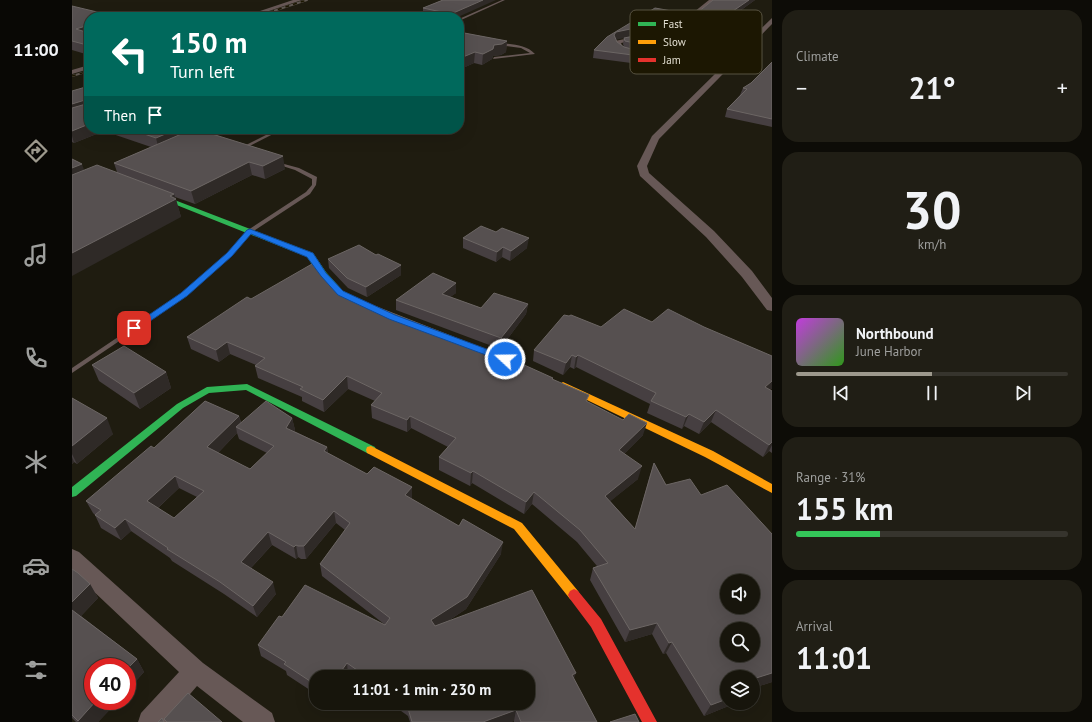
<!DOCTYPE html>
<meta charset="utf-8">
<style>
body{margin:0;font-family:"PT Sans",sans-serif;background:#201e15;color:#f1f3f6;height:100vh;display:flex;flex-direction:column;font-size:15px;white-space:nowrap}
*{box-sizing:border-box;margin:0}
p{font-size:13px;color:#9e9f9d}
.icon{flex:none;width:22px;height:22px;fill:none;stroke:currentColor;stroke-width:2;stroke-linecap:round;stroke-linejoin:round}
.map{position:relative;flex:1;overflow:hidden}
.panel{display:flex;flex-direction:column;gap:10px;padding:10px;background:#0d0c07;width:320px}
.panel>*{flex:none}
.banner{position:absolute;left:12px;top:12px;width:380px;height:122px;border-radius:16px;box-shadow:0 4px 16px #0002,0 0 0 1px #36342d;background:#00695c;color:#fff;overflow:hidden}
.controls{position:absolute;left:648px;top:574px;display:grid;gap:8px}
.controls a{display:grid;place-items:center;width:40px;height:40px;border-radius:50%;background:#17150c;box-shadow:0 4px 16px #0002,0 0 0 1px #36342d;font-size:20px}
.speed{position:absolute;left:12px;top:658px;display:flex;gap:8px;font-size:20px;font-weight:700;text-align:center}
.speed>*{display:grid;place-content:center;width:52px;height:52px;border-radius:50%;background:#17150c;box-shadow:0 4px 16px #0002,0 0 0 1px #36342d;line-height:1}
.speed .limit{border:6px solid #d22;background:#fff;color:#111}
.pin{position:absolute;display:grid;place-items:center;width:34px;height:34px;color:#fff;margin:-17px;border-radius:8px;box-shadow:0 2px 6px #0006}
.me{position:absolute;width:44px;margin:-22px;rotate:291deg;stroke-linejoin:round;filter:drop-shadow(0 0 3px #0008)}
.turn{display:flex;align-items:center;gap:14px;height:84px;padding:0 20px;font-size:18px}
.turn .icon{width:52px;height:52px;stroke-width:2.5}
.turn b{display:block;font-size:28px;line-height:34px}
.then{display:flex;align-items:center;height:38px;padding:0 20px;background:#0003;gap:8px;font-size:15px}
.big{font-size:30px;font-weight:700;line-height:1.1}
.panel .widget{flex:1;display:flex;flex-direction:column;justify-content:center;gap:6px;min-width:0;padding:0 14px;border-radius:16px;background:#201e15}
.panel .dial{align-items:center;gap:0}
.dial b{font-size:52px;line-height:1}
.song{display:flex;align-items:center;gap:12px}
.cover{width:48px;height:48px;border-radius:6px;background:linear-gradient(135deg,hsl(290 70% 55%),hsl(110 70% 35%))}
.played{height:4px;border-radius:2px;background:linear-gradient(90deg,#9d998d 50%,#36342d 50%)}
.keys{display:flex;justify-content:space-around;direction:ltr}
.heat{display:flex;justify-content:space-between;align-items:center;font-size:22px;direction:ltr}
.charge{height:6px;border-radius:3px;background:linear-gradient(90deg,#34c759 31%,#36342d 0)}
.trip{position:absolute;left:237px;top:670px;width:226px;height:40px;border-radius:16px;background:#17150c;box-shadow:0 4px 16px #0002,0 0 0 1px #36342d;font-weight:700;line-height:40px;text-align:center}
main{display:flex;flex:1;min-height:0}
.tab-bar{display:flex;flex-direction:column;width:72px;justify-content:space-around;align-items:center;background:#090805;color:#9e9f9d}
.tab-bar .icon{width:28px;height:28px}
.tab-bar .on{color:#9d998d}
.tab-bar b{font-size:18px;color:#f1f3f6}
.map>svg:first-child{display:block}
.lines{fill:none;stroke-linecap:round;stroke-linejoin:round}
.lane{fill:#675856;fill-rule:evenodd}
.street{fill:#675856;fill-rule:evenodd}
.fast{fill:#30b455;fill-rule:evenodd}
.slow{fill:#ff9f0a;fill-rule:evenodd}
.jam{fill:#e5322d;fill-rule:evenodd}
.rail-casing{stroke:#605852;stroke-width:2}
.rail{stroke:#1c1702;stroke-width:1.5;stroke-dasharray:4;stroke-linecap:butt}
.wall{fill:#463f41;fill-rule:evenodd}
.shaded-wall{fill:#2f2a27}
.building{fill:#565050;stroke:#6c6664;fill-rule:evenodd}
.route{fill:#1a73e8;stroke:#114b97}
.key{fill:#1c1702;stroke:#575240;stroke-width:1}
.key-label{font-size:11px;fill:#e1ddd0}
</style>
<main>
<nav class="tab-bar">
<b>11:00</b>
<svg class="icon on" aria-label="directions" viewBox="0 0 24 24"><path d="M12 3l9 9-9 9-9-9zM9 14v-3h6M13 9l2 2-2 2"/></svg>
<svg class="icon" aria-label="music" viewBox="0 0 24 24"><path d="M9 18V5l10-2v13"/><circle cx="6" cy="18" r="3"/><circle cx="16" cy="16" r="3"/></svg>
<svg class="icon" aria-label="phone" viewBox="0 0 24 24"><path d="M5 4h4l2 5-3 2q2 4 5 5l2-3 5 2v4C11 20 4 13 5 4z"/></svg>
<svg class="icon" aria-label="climate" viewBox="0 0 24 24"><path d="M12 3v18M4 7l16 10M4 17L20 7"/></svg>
<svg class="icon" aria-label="car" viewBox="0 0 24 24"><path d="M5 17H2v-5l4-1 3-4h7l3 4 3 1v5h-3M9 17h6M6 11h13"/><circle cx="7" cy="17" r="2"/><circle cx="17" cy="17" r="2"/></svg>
<svg class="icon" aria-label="filters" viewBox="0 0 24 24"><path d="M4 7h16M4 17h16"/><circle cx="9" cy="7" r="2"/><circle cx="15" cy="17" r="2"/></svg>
</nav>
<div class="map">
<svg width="700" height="722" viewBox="0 0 700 722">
<rect width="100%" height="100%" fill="#1f1c10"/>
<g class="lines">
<g class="lane">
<polygon points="430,0 433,0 387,21 387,19"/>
<path d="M427,43C439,44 454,44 463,54L421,59L422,57L458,53L449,48L426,45Z"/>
<polygon points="139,129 145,129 128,137 124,136"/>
<polygon points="206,129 211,129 170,150 166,149"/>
<polygon points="201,161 227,168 245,177 244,185 238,194 180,232 160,255 114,296 0,373 0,368 110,294 156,253 176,230 234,192 240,185 240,179 223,170 201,163"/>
</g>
<g class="street">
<polygon points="221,0 230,0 179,17 170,17"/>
<path d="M637,0H644L612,26V28L624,35L625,42L619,55C603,62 558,61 544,49L542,42L543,41L606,28L607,24ZM608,31L618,36C619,42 617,50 610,53C590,55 570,55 551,48L549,43Z"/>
<polygon points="700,18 700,24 587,139 575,166 577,173 642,231 680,271 700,298 700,311 695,310 670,277 634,237 568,176 565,166 580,136"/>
<polygon points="17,65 17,69 0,74 0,70"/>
<polygon points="0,549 7,552 131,663 200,713 203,722 171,722 125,686 94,722 66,722 69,713 107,672 0,571"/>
</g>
<g class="fast">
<polygon points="79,191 241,253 254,272 271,291 296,304 292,306 289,306 265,295 248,276 235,257 77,194 76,193"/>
<polygon points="175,384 303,447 304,450 303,453 299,454 295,453 174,390 137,393 111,408 4,496 0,497 0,487 105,404 135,387"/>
</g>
<g class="slow">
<polygon points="491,382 641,451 700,484 700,493 633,457 488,387 486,385"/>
<polygon points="299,446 450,523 506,591 508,595 506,599 502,601 498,599 442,529 295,453 294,450 295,447"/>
</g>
<polygon class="jam" points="502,589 506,591 529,619 585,722 570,722 519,627 498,599 496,595 498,591"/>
<g class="rail-casing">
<g id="rail">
<polyline points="183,17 235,0"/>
<polyline points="0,76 17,71"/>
</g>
</g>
<use href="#rail" class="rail"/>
</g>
<g class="wall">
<polygon points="371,0 386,17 362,17 351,15 351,8"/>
<polygon points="641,0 683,0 661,16 660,24 625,45 626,41 625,34 614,27 615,21"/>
<polygon points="0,6 17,17 17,55 0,50"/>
<polygon points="583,8 610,20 606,23 605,27 543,39 545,42 552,47 551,44 552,38 609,27 617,38 616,44 598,41 596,47 592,53 568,51 588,53 586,61 582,66 521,58 522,50"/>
<polygon points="387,32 435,41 434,52 429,55 421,56 420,59 410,65 402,63 391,68 387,67"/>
<polygon points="700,62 700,127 653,117 655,109 668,95 671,88 679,83"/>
<polygon points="17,86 17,129 114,129 114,132 213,169 193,179 180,175 123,204 103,197 109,217 13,170 45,172 42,163 79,147 32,131 2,143 0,142 0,91"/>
<polygon points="391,238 455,248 438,261 430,257 424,262 391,248"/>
<polygon points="256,259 329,275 295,297 276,288 257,268"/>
<polygon points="259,286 277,296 481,380 515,402 571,435 552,454 566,479 538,501 563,529 578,475 582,463 594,485 629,495 700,534 700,682 681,688 681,677 655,677 659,705 632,716 594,653 591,654 580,634 553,642 518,580 521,568 525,566 505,542 460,504 452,514 400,483 398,486 367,470 367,457 376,447 339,428 335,432 300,418 299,405 303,401 276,389 252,412 230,401 230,397 186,378 183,366 184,365 158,354 147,362 119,349 115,337 179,299"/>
<polygon points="384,293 378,297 409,308 456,304 454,314 428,349 324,310 324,300"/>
<polygon points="529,327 700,388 698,390 700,391 700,453 697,451 691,457 639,422 627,434 612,426 610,429 575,413 578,404 504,367 502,369 498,367 491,375 461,361 462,350"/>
<polygon points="20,365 94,372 99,388 68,409 27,381"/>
<polygon points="0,398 41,434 5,464 2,462 0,464"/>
<path d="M167,416L169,422L220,418L223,430L222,431L255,447L256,453L340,499L429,554L394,609L373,623L502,679L525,722H442V721L438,722H338L336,716L318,703H456V677H281L276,674L244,677V694L215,675L214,671L189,656L186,645L210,617L312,624L250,576L248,564L273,530L264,523L234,559H229L226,557L224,559L200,545L179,568L204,594L185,617L152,594L100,561L98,558L59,531L49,540L29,528L23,515L21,513L14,501L82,448ZM165,433L167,439L195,453L178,469L146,453ZM107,488L125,497L102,518L86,508Z"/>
<polygon points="0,569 18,584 26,598 9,616 65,659 72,672 55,691 55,667 21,701 46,701 26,722 4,722 0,718"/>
</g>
<g class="shaded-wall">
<polygon points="411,0 424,0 386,17 379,17 379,14"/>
<polygon points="677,0 683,0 659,17 661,11"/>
<polygon points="611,13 610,20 606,23 605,27 543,40 542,35 544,32 608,16"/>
<polygon points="662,18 660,24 625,45 627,39"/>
<polygon points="17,25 17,35 4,29"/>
<polygon points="17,39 17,53 15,45"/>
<polygon points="435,41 434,52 429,55 421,56 420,59 410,65 411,54 422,45"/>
<polygon points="598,41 596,47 592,53 593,46"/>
<polygon points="403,52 402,63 391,68 391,57"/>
<polygon points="588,53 586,61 582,66 584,58"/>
<polygon points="13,100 17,111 0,116 0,104"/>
<polygon points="17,124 17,129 31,129 32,131 2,143 0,136 0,131"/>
<polygon points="105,129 114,129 115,137 87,150 84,138"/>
<polygon points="211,156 213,169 193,179 191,166"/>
<polygon points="177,162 180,175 123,204 119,191"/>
<polygon points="10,164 16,181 0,188 0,168"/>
<polygon points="102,194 104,199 109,217 0,276 0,253"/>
<polygon points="457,238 455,248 438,261 439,251"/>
<polygon points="431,247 430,257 424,262 425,252"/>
<polygon points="329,265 329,275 295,297 294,287"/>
<polygon points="384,283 384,293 369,304 370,294"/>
<polygon points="456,304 454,314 428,349 429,338"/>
<polygon points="155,342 158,354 147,362 144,350"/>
<polygon points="500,355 498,367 491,375 494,363"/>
<polygon points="506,355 504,367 502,369 504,357"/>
<polygon points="94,372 99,388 68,409 62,393"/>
<polygon points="275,376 276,389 252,412 251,400"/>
<polygon points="700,381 700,388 687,399 693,387"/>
<polygon points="644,410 639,422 627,434 632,422"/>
<polygon points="617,414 612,426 610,429 614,417"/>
<polygon points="167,416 170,428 164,427 165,433 139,460 135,447"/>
<polygon points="338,416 339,428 335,432 335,420"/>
<polygon points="35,418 41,434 5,464 0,454 0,446"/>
<polygon points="220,418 223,430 216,440 214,428"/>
<polygon points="575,423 571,435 544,462 547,450"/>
<polygon points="700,442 700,445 697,451 691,457 697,445"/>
<polygon points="255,447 257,460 252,451"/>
<polygon points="0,457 2,462 0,464"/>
<polygon points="570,466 566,479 530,508 533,496"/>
<polygon points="401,471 400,483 398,486 399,473"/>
<polygon points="103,476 107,488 80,513 75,501"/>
<polygon points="340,487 340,499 333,495"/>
<polygon points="462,492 460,504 452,514 454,502"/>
<polygon points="262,511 264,523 234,559 232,546"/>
<polygon points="53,519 59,531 49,540 43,528"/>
<polygon points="196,532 200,545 173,574 169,562"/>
<polygon points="431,542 429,554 394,609 359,632 359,620"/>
<polygon points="224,545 226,557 224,559 222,547"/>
<polygon points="201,582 204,594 185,617 181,606"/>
<polygon points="18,584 26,598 5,620 0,613 0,602"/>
<polygon points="585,623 580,634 553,642 558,630"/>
<polygon points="600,642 594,653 591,654 597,643"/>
<polygon points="65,659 72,672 55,691 55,669"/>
<polygon points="275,663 276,674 274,677 265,677"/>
<polygon points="504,673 500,684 500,675"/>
<polygon points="700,673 700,682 681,688 681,679"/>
<polygon points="655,699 655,703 661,703 659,705 632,716 639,705"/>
<polygon points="24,701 46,701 26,722 7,722 6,721"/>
<polygon points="444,710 442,721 438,722 411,722"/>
</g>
<g class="building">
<polygon points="371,0 411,0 379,14 351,8"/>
<polygon points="641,0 677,0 661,11 662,18 627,39 628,36 626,28 615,21"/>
<polygon points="0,6 46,17 17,17 17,25 4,29 17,33 17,39 15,45 0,41"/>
<polygon points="583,8 611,13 608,16 606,19 544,32 542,35 545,42 552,47 571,52 588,53 584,58 522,50 535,37"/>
<polygon points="609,27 618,32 617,38 589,34 598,41 593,46 567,44 553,41 552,38"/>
<polygon points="387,32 435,41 430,44 422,45 421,49 411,54 403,52 391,57 387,56"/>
<polygon points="700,62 700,119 655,109 675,89 671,88 679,83"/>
<polygon points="17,86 17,124 0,131 0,108 14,104 15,101 13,100 0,104 0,91"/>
<polygon points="58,129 105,129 84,138"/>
<polygon points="121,129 124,129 211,156 191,166 177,162 119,191 42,163"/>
<polygon points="0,159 10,164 0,168"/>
<polygon points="25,165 102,194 98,196 104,199 0,253 0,175"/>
<polygon points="409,226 424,232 430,228 457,238 439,251 431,247 425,252 391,238"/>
<polygon points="287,245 304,255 306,254 329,265 294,287 275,278 256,259"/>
<path d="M240,264L259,286L277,296L450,364L481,378L480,379L517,395L514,401L551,420L557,414L575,423L547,450L570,466L533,496L563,529L582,463L594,485L618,479L629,495L655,485L700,534V673L681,679V677H655V699L639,705L600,642L597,643L585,623L558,630L521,568L536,563L508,530L462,492L454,502L401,471L399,473L367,457L384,438L338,416L335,420L299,405L310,393L275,376L251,400L228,389L231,387L183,366L193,358L155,342L144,350L115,337L175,297L179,299ZM655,581H681V607H655ZM655,629H681V655H655Z"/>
<polygon points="361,273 384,283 370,294 409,308 422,293 456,304 429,338 324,300"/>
<polygon points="552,309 580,322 596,309 632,327 700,356 700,381 693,387 700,391 700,442 697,445 644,410 632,422 617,414 614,417 579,401 584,393 506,355 504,357 500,355 494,363 462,350 492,315 497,316 499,315 529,327"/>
<polygon points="52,346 94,372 62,393 20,365"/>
<polygon points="0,398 35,418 0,446"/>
<path d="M133,401L167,416L135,447L178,469L202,446L164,427L194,401L220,418L214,428L255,447L252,451L295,474L302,467L340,487L333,495L387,526L391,519L431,542L395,597L359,620L363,626L460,590L504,673L500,675L525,722H449L444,710L411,722H340L335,705L333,703H456V677H295L275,663L265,677H244V685L212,664L214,662L186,645L207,616L210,617L233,585L313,625L318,618L248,564L278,523L262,511L232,546H226L224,545L222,547L196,532L169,562L201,582L181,606L148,582L95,549L96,548L53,519L43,528L23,515L29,510L14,501L79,446L82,448ZM103,476L132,491L102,518L75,501Z"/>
<polygon points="0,569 6,573 18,584 0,602"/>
<polygon points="0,610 65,659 55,669 55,667 21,667 21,701 24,701 6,721 0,715"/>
<polygon points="116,693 150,722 95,722 92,719"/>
<polygon points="563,714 567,722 538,722"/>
<polygon points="90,718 92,722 86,722"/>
</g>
<polygon class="route" points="178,229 241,253 254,273 271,291 323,315 436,357 438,359 433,362 430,361 317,319 266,295 249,276 235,257 179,234 160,256 115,296 65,330 59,330 58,328 59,327 109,293 155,253 175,230"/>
<rect x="558" y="10" width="132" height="64" rx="6" class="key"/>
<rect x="566" y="22" width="18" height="4" fill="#30b455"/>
<rect x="566" y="40" width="18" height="4" fill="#ff9f0a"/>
<rect x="566" y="58" width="18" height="4" fill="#e5322d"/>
<g class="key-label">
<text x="591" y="28">Fast</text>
<text x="591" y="46">Slow</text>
<text x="591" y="64">Jam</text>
</g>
</svg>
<div class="controls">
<a><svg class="icon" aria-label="sound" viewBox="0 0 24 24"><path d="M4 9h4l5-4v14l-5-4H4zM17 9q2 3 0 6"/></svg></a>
<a><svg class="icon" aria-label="search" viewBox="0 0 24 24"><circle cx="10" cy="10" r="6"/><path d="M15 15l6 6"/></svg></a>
<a><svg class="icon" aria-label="layers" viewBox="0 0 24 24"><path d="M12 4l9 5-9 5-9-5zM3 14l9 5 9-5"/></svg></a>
</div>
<div class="speed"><div class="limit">40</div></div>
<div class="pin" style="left:62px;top:328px;background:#d93025"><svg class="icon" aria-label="arrive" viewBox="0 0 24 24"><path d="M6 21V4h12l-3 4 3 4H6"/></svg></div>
<svg class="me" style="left:433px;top:359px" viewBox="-20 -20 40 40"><circle r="17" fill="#1a73e8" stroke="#fff" stroke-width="3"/><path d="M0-11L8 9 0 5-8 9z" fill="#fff"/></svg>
<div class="trip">11:01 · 1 min · 230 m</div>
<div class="banner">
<div class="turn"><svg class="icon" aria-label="left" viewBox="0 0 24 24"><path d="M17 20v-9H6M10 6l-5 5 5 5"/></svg><div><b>150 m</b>Turn left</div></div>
<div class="then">Then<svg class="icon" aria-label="arrive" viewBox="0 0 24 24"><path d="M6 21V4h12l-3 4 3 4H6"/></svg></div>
</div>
</div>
<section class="panel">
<div class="widget"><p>Climate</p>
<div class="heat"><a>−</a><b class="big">21°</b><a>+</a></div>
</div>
<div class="widget dial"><b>30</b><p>km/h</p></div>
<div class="widget">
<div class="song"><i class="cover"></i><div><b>Northbound</b><p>June Harbor</p></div></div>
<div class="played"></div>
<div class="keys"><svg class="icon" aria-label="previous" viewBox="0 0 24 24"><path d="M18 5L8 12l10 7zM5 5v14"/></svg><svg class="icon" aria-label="pause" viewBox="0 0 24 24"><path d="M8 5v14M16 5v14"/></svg><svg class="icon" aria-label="next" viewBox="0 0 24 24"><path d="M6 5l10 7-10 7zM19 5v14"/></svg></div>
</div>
<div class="widget"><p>Range · 31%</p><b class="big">155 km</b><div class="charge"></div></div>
<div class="widget"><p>Arrival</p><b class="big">11:01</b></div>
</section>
</main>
